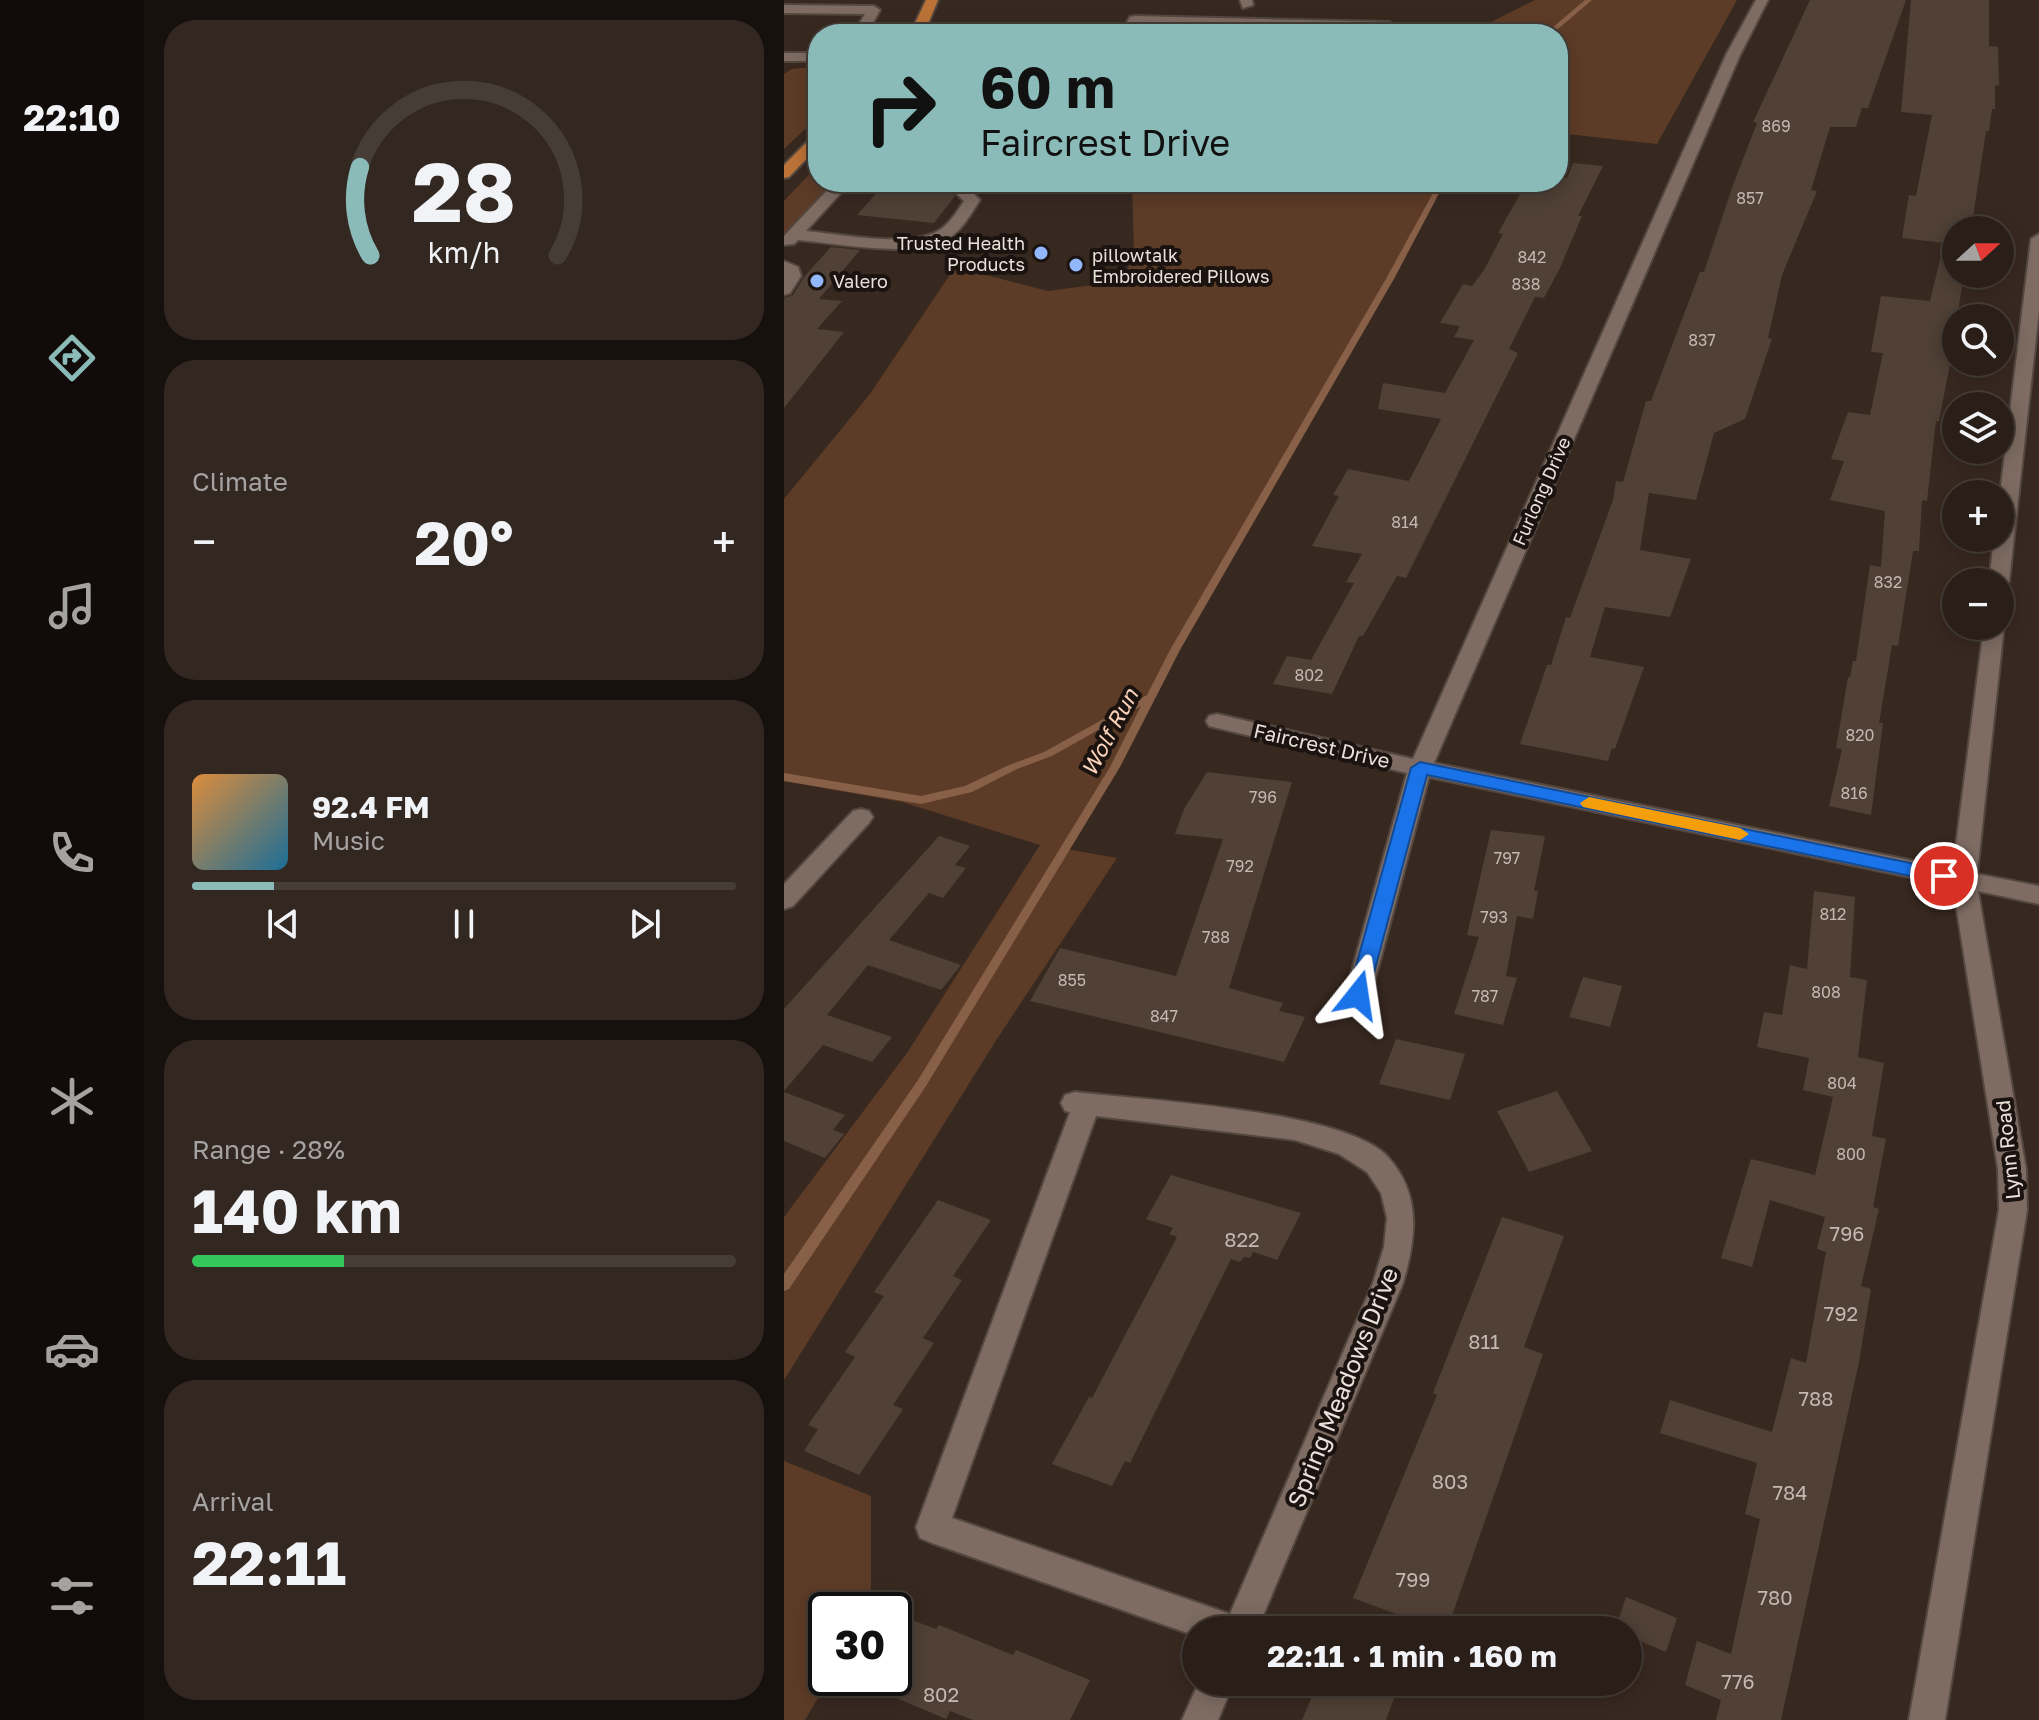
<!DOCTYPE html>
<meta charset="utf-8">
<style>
body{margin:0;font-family:"Golos Text",sans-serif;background:#322721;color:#f1f3f6;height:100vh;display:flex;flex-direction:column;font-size:30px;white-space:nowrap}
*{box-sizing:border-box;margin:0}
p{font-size:26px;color:#a5a2a2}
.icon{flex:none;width:44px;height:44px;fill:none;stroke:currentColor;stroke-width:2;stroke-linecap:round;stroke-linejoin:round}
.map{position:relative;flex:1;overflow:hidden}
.drawer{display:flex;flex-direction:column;gap:20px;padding:20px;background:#17110d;width:640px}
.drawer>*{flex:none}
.banner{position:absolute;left:24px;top:24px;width:760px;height:168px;border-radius:32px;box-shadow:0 4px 20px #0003,0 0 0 2px #463d37;background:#8bbbb9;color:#111;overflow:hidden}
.needle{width:52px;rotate:69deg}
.buttons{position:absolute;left:1158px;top:216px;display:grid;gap:16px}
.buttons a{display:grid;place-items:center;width:72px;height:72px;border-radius:50%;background:#2a1f18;box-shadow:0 4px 20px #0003,0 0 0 2px #463d37;font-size:40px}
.speed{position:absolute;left:24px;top:1592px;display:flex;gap:16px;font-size:40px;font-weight:700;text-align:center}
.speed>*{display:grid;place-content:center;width:104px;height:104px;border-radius:50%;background:#2a1f18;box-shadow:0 4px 20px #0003,0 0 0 2px #463d37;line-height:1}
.speed .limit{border:4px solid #111;border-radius:12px;background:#fff;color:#111}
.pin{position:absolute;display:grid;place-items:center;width:68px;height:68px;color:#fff;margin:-34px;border:4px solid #fff;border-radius:50%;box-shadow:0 2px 8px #0007}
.me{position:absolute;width:88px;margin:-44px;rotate:15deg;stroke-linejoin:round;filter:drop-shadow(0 0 6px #0008)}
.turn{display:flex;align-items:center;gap:28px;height:168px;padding:0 40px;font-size:36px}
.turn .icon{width:104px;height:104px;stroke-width:2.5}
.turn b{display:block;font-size:56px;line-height:68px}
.big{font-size:60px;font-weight:700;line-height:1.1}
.drawer .tile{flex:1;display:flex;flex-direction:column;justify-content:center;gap:12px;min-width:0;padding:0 28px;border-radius:32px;background:#322721}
.drawer .dial{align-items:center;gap:0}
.dial svg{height:208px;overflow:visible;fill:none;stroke:#463d37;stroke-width:7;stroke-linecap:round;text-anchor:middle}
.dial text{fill:#f1f3f6;stroke:none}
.song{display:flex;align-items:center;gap:24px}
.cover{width:96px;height:96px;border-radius:12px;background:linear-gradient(135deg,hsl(30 70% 55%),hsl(200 70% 35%))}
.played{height:8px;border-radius:4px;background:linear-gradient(90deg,#8bbbb9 15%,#463d37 15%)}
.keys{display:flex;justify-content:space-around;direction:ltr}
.heat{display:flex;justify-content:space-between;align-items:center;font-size:44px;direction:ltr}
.charge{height:12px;border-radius:6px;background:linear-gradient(90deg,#34c759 28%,#463d37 0)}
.trip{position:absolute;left:398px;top:1616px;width:460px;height:80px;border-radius:40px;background:#2a1f18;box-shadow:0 4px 20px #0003,0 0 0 2px #463d37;font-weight:700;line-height:80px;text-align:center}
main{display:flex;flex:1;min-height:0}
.dock{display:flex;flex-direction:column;width:144px;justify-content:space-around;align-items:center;background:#110c0a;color:#a5a2a2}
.dock .icon{width:56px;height:56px}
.dock .current{color:#8bbbb9}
.dock b{font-size:36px;color:#f1f3f6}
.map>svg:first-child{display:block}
.green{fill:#5d3c27}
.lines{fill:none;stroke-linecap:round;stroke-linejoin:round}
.stream{fill:#886048;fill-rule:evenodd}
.building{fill:#504036}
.minor-casing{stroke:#544740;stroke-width:4}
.major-casing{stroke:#544740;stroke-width:4}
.minor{fill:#7e6c62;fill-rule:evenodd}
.major{fill:#bc7338;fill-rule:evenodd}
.route{fill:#1a73e8;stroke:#114b97;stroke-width:2}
.slow{fill:#f59e0b}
.poi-dot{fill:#92b7fd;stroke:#1a130f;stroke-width:3}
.labels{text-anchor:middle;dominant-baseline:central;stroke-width:8;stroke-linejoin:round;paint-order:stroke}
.number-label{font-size:16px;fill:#c4b9b2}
.far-poi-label{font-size:18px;fill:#ebe1db;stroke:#1a130f;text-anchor:start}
.far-street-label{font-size:18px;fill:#ebe1db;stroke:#1a130f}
.street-label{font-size:20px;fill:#ebe1db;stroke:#1a130f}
.near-number-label{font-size:20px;fill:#c4b9b2}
.water-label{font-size:22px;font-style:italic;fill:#fad1b9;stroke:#1a130f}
.near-street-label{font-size:24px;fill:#ebe1db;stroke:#1a130f}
</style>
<main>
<nav class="dock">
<b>22:10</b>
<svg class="icon current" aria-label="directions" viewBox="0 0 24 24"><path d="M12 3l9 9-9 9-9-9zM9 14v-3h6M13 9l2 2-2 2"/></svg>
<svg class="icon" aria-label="music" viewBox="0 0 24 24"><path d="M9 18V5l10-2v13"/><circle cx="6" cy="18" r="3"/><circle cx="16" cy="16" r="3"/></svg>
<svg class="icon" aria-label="phone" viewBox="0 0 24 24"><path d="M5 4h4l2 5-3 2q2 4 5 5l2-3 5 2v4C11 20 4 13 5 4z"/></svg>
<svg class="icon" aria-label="climate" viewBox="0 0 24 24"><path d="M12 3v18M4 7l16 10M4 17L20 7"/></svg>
<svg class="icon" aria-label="car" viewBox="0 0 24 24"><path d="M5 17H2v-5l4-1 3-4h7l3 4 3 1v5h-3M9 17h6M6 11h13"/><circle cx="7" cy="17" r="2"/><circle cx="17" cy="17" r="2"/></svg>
<svg class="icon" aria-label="filters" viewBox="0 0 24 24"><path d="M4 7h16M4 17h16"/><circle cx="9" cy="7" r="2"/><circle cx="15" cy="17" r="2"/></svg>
</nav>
<section class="drawer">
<div class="tile dial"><svg viewBox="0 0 100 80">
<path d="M14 69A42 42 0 1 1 86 69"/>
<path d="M14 69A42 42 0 0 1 10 35" stroke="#8bbbb9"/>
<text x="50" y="56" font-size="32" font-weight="700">28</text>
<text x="50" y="72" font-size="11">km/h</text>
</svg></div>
<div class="tile"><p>Climate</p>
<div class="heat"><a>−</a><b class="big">20°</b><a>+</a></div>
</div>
<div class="tile">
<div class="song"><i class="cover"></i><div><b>92.4 FM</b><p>Music</p></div></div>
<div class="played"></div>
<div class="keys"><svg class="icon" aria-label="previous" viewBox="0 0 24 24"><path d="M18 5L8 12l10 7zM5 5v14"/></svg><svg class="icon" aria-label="pause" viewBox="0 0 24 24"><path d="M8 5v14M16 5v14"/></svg><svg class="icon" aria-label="next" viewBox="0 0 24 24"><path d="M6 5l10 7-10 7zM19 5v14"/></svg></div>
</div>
<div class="tile"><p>Range · 28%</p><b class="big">140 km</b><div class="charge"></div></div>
<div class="tile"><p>Arrival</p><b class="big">22:11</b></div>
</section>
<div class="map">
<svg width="1255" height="1720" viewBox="0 0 1255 1720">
<rect width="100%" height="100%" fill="#382920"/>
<g class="green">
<polygon points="751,0 953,0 873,144 774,133 774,34 693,34 705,23"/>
<polygon points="34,66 34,117 0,149 0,74 8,69"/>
<polygon points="34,165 34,182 50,182 0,235 0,201"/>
<polygon points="348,182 658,182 282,849 333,858 211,1042 0,1380 0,1217 123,1053 256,845 118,802 0,781 0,499 86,394 171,267 264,291 340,281 350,250"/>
<polygon points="0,1461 87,1496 87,1600 82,1610 42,1610 42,1678 46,1678 21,1720 0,1720"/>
</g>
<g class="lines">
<g class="stream">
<polygon points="801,0 808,0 768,34 761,34"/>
<polygon points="655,182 661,182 611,277 396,650 336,767 142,1086 5,1289 0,1291 0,1274 134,1080 326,767 357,706 268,756 233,769 188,792 137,804 0,781 0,773 137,796 181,786 225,765 260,752 363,695 386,650 603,277"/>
</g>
</g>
<g class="building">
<polygon points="1026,0 1122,0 1084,108 1078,108 1072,127 1046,127 1027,190 1033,191 998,275 984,338 988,339 961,419 930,433 912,500 865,493 856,550 907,559 886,617 821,607 806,657 860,667 831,749 828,748 824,761 736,744 763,665 767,665 782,617 786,618 829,500 832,481 839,482 862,401 867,401 916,272 920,272 949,185 973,123 969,122"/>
<polygon points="1127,0 1205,0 1205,46 1214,47 1215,86 1211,85 1211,109 1208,109 1205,131 1202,131 1187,230 1172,230 1172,274 1180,274 1172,324 1169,324 1168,354 1155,421 1152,421 1143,501 1138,500 1135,551 1129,551 1114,646 1108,645 1095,723 1099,723 1087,815 1045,806 1058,749 1052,748 1064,677 1066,677 1069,661 1072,661 1086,565 1097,567 1101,511 1046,500 1060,461 1047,459 1064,412 1086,415 1099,353 1087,352 1097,296 1146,301 1160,243 1118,238 1125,195 1132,196 1148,115 1117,112"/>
<polygon points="789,163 819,166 794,216 798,216 776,268 760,298 751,297 725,349 734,353 622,578 613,576 579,636 575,636 548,694 489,684 503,656 527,660 570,583 562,582 578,554 528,546 555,496 549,495 564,469 625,481 657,419 594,409 599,383 661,393 690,340 670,337 676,326 656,323 679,284 688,286 700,270 719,234 714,233 743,182 774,182 774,177 783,178"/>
<polygon points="120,184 163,188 171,196 150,223 73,215 98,187 116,189"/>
<polygon points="47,247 76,250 35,299 58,301 33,329 60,332 0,408 0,298 9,295 20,277"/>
<polygon points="423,772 508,782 445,988 499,1003 495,1011 521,1017 500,1062 246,1001 276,948 392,976 439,839 391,834 400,809"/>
<polygon points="707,830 761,836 750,891 754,891 749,919 733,916 722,976 733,978 719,1025 670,1014 695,937 683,935"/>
<polygon points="155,836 186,846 171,865 182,868 159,898 145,893 105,940 177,965 157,990 84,965 43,1015 108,1037 88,1062 39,1045 0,1091 0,1009"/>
<polygon points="1030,891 1071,897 1066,977 1083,980 1074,1057 1100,1063 1088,1136 1102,1139 1089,1207 1095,1209 1077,1286 1087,1289 1075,1362 997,1720 932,1720 937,1700 901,1685 913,1641 947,1654 976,1519 961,1514 973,1463 876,1433 886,1400 988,1432 1007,1358 1022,1363 1042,1252 1033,1249 1041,1217 986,1200 968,1267 937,1258 967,1159 1031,1175 1049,1097 1019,1090 1025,1058 973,1047 980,1012 998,1015 1006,965 1023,969"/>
<polygon points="799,977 838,986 826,1027 785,1017"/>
<polygon points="612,1039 681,1054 666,1100 595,1084"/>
<polygon points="773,1091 808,1151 745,1172 713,1111"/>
<polygon points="0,1092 61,1115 49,1130 60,1134 41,1158 0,1141"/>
<polygon points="387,1175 517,1213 493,1260 469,1252 466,1258 460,1257 456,1262 447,1259 346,1463 341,1461 328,1486 268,1464 305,1397 308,1398 393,1237 385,1234 389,1228 362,1219"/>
<polygon points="154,1200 207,1220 169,1276 178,1280 139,1338 150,1343 109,1405 119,1409 75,1475 20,1451 34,1429 24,1425 71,1357 61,1352 100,1296 90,1292"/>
<polygon points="718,1217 780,1236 740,1347 759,1354 663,1630 655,1630 569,1598 653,1395 649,1393"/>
<polygon points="842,1597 893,1618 882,1652 844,1636 844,1630 831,1630"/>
<polygon points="110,1613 152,1629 155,1625 229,1655 232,1650 306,1680 286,1720 189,1720 166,1711 162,1719 110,1697"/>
<polygon points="534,1682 616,1682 602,1720 518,1720"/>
</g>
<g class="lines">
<g class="minor-casing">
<g id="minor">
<polygon points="456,0 468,0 469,5 459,8"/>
<polygon points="972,0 984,0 956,55 650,763 1169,869 1200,626 1216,626 1216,621 1220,626 1193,874 1255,886 1255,904 1194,891 1242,1169 1243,1210 1161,1720 1125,1720 1215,1210 1214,1169 1169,886 645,777 587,995 583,1002 574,1005 565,1002 561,995 623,773 433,728 425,726 422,721 425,716 433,714 629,759 942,55"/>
<polygon points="0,5 90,6 96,10 83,34 69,34 81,14 0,13"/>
<polygon points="351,16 605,22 611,26 605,30 531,30 522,34 504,34 511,29 355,24 350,34 336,34 346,17"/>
<rect x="0" y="53" width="34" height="8"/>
<path d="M51,182H67L22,231C56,234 118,247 150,233C164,227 172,213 180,201L161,182H178L196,200C187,214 178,230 164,239C127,259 54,243 14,240L10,244L0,245V236Z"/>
<polygon points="1255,234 1255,311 1225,582 1216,588 1216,582 1205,582 1210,538 1216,538 1216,494 1247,239"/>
<polygon points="0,261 14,267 17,276 6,293 0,295"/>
<polygon points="77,809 85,811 89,817 85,823 9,906 0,909 0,884 69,811"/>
<path d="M291,1092C358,1100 561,1110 604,1157C638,1195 632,1238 619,1283L473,1630H412V1636L148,1543L136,1538L132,1527L286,1112L281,1111L277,1103L281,1095ZM312,1116L511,1140L555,1154L583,1172L597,1193L603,1218L600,1247L589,1283L446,1614L168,1518Z"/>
<polygon points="415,1682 450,1682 434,1720 398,1720"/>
</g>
</g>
<g class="major-casing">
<g id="major">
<polygon points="142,0 154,0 140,34 126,34"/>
<polygon points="34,135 34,147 5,177 0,178 0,165 29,136"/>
</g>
</g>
<use href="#minor" class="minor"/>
<use href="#major" class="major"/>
</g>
<polygon class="route" points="636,762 1160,870 1170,876 1160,883 643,775 584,995 581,1001 567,1001 564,995 627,768"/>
<polygon class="slow" points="805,797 956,828 965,834 956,840 799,807 796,803"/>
<g class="poi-dot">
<circle cx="257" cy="253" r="8"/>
<circle cx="292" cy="265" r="8"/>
<circle cx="33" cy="281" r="8"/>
</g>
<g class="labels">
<g class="number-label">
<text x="992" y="126">869</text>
<text x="966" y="198">857</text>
<text x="748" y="257">842</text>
<text x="742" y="284">838</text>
<text x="918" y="340">837</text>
<text x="621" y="522">814</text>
<text x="1104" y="582">832</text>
<text x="525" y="675">802</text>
<text x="1076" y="735">820</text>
<text x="1070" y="793">816</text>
<text x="479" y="797">796</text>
<text x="723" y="858">797</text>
<text x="456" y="866">792</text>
<text x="1049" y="914">812</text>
<text x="710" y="917">793</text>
<text x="432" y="937">788</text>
<text x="288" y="980">855</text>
<text x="1042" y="992">808</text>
<text x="701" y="996">787</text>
<text x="380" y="1016">847</text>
<text x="1058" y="1083">804</text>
<text x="1067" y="1154">800</text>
</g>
<g class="far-poi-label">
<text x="241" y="243" text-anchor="end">Trusted Health<tspan x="241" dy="21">Products</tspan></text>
<text x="308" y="255">pillowtalk<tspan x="308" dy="21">Embroidered Pillows</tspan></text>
<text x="49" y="281">Valero</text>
</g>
<g class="far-street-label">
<text transform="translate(757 491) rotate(-66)">Furlong Drive</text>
</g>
<g class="street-label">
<text transform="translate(538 745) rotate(13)">Faircrest Drive</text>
<text transform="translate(1223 1150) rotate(-96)">Lynn Road</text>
</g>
<g class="near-number-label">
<text x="1063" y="1233">796</text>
<text x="458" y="1239">822</text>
<text x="1057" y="1313">792</text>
<text x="700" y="1341">811</text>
<text x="1032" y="1398">788</text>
<text x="666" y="1481">803</text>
<text x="1006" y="1492">784</text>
<text x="629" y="1579">799</text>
<text x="991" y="1597">780</text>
<text x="954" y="1681">776</text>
<text x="157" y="1694">802</text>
</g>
<g class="water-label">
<text transform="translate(325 732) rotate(-62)">Wolf Run</text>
</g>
<g class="near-street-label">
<text transform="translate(558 1387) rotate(-68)">Spring Meadows Drive</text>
</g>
</g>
</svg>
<div class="buttons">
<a><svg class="needle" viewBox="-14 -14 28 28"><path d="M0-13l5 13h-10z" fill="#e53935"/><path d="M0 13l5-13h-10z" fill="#a5a2a2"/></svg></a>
<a><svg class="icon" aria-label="search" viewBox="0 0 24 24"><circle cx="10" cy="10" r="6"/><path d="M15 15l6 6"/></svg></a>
<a><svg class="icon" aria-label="layers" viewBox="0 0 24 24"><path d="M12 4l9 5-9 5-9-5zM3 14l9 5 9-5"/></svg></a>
<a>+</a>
<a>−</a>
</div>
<div class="speed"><div class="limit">30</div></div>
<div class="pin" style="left:1160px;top:876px;background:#d93025"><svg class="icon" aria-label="arrive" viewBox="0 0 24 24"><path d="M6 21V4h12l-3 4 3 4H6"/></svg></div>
<svg class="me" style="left:574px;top:995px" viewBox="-20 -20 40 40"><path d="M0-17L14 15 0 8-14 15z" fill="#1a73e8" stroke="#fff" stroke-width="4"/></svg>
<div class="trip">22:11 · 1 min · 160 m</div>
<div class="banner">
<div class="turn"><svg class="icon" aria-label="right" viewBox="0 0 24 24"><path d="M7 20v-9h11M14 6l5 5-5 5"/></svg><div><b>60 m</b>Faircrest Drive</div></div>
</div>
</div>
</main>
